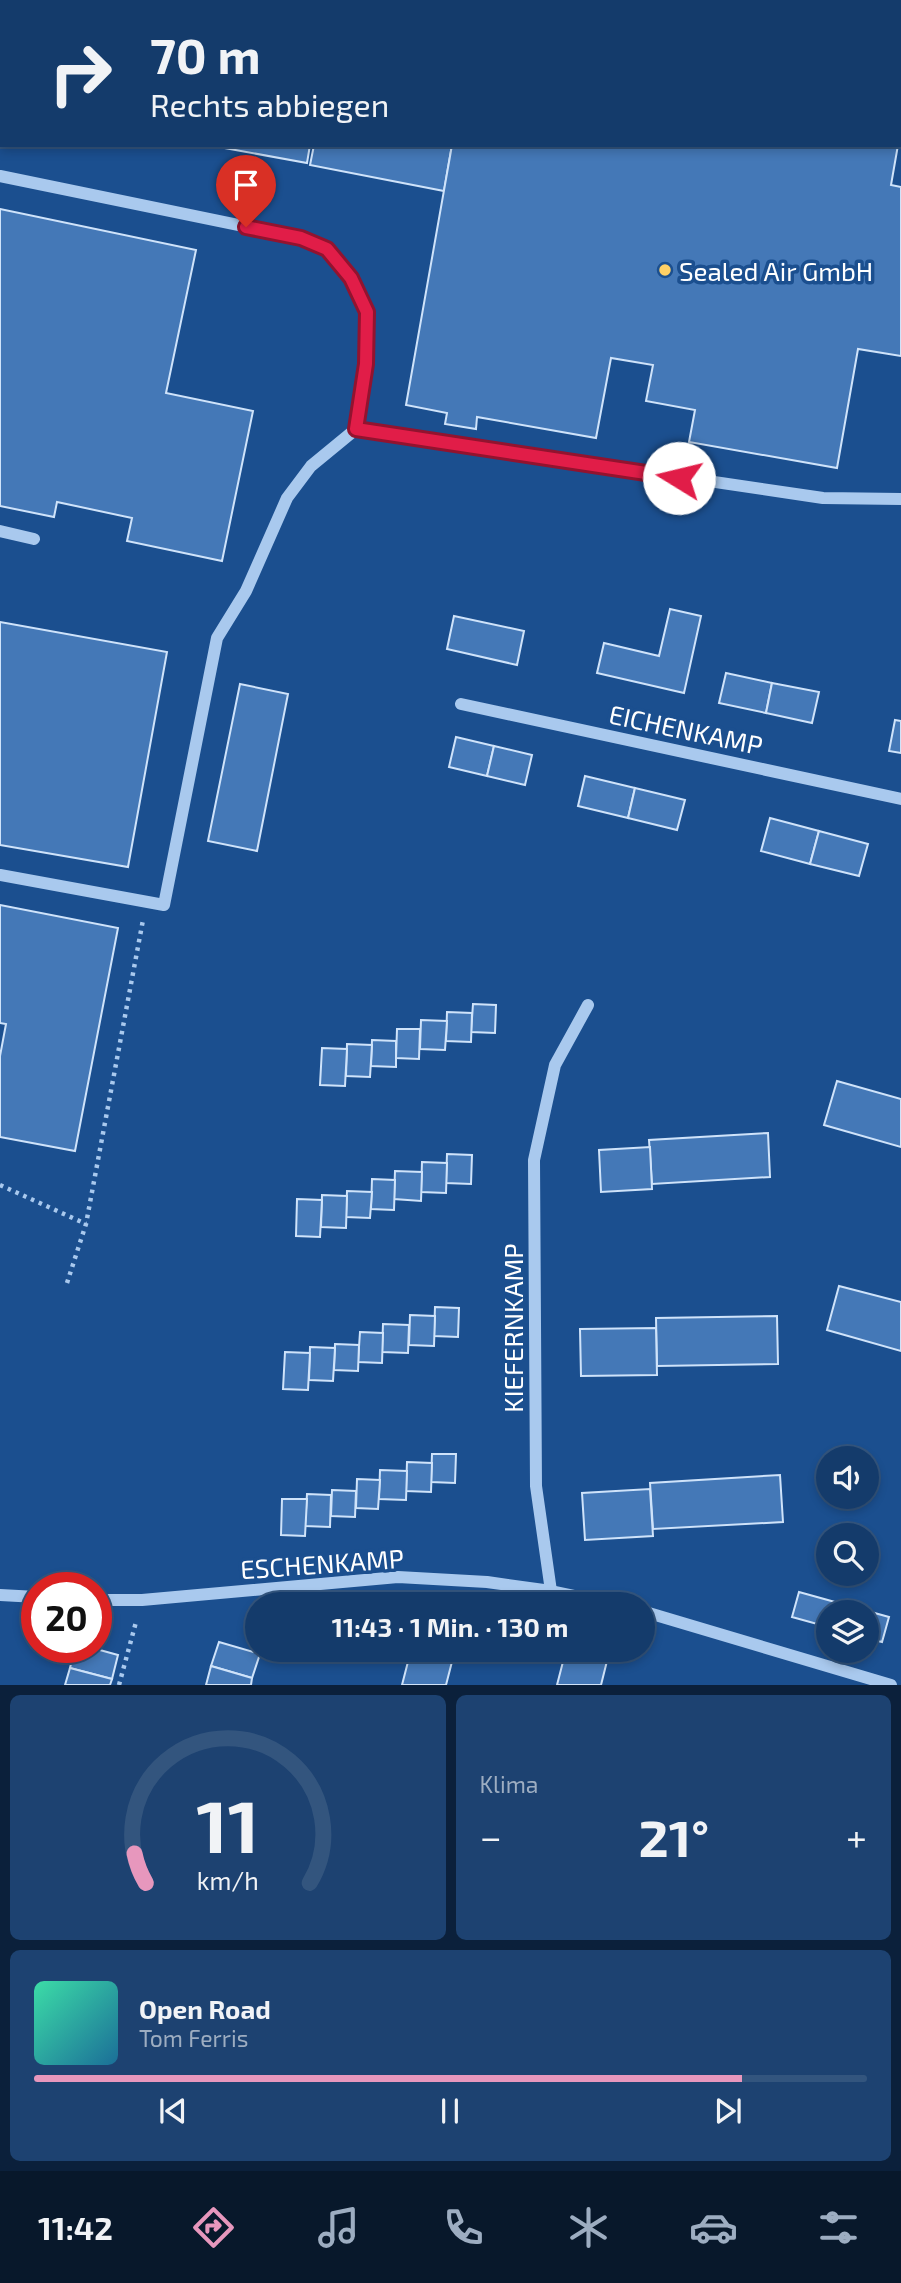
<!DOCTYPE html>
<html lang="de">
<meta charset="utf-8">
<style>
body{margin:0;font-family:"Exo 2",sans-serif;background:#1d4271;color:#f1f3f6;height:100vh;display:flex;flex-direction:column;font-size:26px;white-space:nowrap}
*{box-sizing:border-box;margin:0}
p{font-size:23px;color:#9dadc1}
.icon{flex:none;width:38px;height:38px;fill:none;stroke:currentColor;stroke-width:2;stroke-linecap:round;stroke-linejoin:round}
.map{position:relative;height:1685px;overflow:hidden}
.sheet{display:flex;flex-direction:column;gap:10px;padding:10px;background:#0b203b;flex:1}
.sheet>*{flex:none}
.banner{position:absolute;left:0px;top:0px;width:901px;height:147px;box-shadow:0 4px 10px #0003,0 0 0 2px #33557e;background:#143b6b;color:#f1f3f6;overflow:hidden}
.controls{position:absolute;left:816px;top:1446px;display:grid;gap:14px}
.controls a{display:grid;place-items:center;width:63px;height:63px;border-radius:50%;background:#143b6b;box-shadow:0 4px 10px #0003,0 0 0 2px #33557e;font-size:35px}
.speed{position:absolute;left:21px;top:1572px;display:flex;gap:14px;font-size:35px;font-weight:700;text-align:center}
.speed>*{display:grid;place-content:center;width:91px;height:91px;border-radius:50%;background:#143b6b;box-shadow:0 4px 10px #0003,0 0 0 2px #33557e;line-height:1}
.speed .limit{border:10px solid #d22;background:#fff;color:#111}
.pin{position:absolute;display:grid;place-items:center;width:60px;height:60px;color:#fff;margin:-72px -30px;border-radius:50% 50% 50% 0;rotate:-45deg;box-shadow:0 0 7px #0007}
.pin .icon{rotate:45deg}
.me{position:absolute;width:77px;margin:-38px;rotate:279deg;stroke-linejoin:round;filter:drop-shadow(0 0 5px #0008)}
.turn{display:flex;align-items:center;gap:24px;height:147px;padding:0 35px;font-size:32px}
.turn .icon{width:91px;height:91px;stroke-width:2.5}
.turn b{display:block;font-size:49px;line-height:60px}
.big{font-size:52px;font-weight:700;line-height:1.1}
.sheet .card{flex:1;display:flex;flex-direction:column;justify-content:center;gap:10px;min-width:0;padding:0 24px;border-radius:10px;background:#1d4271}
.sheet .dial{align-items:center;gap:0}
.dial svg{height:182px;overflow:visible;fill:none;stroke:#33557e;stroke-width:7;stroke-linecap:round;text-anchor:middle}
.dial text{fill:#f1f3f6;stroke:none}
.song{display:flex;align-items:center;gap:21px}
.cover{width:84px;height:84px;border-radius:10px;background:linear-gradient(135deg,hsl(160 70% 55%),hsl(200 70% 35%))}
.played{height:7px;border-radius:4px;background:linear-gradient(90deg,#e797bd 85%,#33557e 85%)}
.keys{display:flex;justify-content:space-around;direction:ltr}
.heat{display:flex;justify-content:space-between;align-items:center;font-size:38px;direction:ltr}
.sheet .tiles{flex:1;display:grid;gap:10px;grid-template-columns:1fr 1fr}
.card:last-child{grid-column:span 2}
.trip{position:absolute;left:245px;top:1592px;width:410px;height:70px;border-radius:35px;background:#143b6b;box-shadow:0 4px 10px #0003,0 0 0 2px #33557e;font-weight:700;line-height:70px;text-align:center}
.menu{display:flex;height:112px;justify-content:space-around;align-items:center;background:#08182b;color:#9dadc1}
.menu .icon{width:49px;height:49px}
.menu .current{color:#e797bd}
.menu b{font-size:32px;color:#f1f3f6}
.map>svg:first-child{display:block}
.building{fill:#4478b7;stroke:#cfe3fa;stroke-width:2}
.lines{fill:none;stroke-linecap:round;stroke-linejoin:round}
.path{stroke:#a9c9ee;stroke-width:4.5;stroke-dasharray:3.5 5;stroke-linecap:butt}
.minor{stroke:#a9c9ee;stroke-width:12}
.route-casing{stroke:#92132f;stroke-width:18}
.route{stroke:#e11d48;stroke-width:12}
.poi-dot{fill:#ffd166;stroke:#1b4f8f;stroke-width:2.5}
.labels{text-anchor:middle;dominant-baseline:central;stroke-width:7;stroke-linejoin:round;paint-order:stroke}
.poi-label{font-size:26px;fill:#fff;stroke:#1b4f8f;text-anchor:start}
.street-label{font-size:26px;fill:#fff;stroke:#1b4f8f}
</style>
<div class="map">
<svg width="901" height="1685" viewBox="0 0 901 1685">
<rect width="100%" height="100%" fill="#1b4f8f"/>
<g class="building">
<polygon points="0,0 169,0 2,2 2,109"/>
<polygon points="176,0 336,0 176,2"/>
<polygon points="342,0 477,0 342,2"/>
<polygon points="477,0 621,0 477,2"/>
<polygon points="900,41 901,41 900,134"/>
<polygon points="208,145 310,145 307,163"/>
<polygon points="314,145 452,145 444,191 310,165"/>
<polygon points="452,145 898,145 891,185 901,187 901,356 858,349 837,468 689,442 695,410 646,401 653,365 611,358 596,438 477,417 476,429 445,424 447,413 406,405"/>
<polygon points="0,209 196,250 166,393 253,411 222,561 127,541 132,518 57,502 54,517 0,506"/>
<polygon points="670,609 701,616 684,693 597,673 604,643 659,656"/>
<polygon points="454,616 524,631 517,665 447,649"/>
<polygon points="0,622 167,652 128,867 0,845"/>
<polygon points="726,673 772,683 766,713 719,703"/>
<polygon points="772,683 819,692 812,723 766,713"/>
<polygon points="240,684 288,694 257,851 208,841"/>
<polygon points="895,720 901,721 901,753 889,751"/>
<polygon points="456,737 494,746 487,776 449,767"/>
<polygon points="494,746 532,755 525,785 487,776"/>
<polygon points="585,776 635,788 628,818 578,806"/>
<polygon points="635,788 685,800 677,830 628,818"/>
<polygon points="770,818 819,831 810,864 761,851"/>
<polygon points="819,831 868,844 859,876 810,864"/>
<polygon points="0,905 118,928 75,1151 0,1137 0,1056 6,1024 0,1023"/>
<polygon points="473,1004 496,1005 495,1033 471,1032"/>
<polygon points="447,1012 472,1013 471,1042 446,1041"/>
<polygon points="421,1020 447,1021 445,1050 420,1049"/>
<polygon points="397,1029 420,1029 419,1059 396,1058"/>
<polygon points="372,1040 396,1041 396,1067 371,1066"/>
<polygon points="347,1044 372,1045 370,1077 346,1076"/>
<polygon points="322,1048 347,1049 345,1086 320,1085"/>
<polygon points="837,1081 901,1099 901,1147 824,1125"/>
<polygon points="768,1133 770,1177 652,1184 649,1140"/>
<polygon points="650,1147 652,1189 601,1192 599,1150"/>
<polygon points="447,1154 472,1155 471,1184 446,1183"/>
<polygon points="422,1162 447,1163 446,1193 421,1192"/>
<polygon points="395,1171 422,1172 421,1201 394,1199"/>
<polygon points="372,1179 395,1180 394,1210 371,1209"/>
<polygon points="347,1191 372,1192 370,1218 346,1217"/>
<polygon points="322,1195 347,1196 346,1228 321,1227"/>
<polygon points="297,1199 322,1200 320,1237 296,1236"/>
<polygon points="839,1286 901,1302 901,1351 827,1330"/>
<polygon points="435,1307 459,1308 458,1337 434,1336"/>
<polygon points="410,1315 435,1316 434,1346 409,1345"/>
<polygon points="777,1316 778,1364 657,1366 656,1318"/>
<polygon points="383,1324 409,1325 408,1353 382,1352"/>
<polygon points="656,1328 657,1375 581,1376 580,1329"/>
<polygon points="360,1332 383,1333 382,1363 358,1362"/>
<polygon points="335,1344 359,1345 358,1371 334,1370"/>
<polygon points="310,1347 335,1348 333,1381 309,1380"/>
<polygon points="285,1352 310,1353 308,1390 283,1389"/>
<polygon points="432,1454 456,1454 455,1483 431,1482"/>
<polygon points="407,1462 432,1463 431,1492 406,1491"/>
<polygon points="380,1470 407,1471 406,1500 379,1499"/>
<polygon points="780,1475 783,1522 653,1529 650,1483"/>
<polygon points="357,1479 380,1480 378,1509 356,1508"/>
<polygon points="650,1489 653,1536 585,1540 582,1493"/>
<polygon points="332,1490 356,1491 355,1517 331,1516"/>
<polygon points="307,1494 331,1495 330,1527 305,1526"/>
<polygon points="282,1499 307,1499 305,1536 281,1535"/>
<polygon points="799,1592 889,1617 882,1642 866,1638 866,1612 828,1612 828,1627 792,1617"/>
<polygon points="219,1642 260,1654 252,1678 211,1666"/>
<polygon points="75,1647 89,1647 118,1655 112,1679 70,1668"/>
<polygon points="411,1650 455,1650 446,1685 402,1685"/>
<polygon points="566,1650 598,1650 609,1653 601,1685 557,1685"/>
<polygon points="211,1666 252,1678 251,1685 206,1685"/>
<polygon points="70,1668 112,1679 110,1685 65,1685"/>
</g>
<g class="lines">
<g class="path">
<polyline points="0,1185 86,1224"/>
<polyline points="67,1283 86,1224 143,920"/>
<polyline points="119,1685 136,1622"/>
</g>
<g class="minor">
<polyline points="0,176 301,238 327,249 351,277 367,312 366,364 356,429 311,466 287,498 246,591 217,638 164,905 0,875"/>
<polyline points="356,429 823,498 901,499"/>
<polyline points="0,531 34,539"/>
<polyline points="461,704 901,799"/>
<polyline points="551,1591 536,1486 534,1160 555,1065 588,1005"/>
<polyline points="0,1595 37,1597"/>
<polyline points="96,1600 142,1600 398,1577 487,1582 551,1591 618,1605"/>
<polyline points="642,1611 891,1685"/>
</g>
</g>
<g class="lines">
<g class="route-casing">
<polyline id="route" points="246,227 301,238 327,249 351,278 367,312 366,364 356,429 679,478"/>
</g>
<use href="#route" class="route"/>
</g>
<circle class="poi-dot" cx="665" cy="270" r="7"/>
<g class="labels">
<g class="poi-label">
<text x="679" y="270">Sealed Air GmbH</text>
</g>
<g class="street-label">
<text transform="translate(686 729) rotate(12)">EICHENKAMP</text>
<text transform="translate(512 1328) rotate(-90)">KIEFERNKAMP</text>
<text transform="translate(322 1563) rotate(-4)">ESCHENKAMP</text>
</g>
</g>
</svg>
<div class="controls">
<a><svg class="icon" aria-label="sound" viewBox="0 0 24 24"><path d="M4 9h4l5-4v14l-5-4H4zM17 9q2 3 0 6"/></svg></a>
<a><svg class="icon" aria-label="search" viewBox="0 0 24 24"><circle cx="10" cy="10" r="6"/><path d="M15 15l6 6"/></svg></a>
<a><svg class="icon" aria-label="layers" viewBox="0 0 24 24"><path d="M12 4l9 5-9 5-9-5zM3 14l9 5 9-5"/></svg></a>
</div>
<div class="speed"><div class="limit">20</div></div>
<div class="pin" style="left:246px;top:227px;background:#d93025"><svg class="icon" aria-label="arrive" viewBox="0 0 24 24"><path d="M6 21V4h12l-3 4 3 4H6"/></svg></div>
<svg class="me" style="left:679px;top:478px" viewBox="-20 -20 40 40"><circle r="19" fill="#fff"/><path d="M0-13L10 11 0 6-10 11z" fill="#e11d48"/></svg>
<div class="trip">11:43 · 1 Min. · 130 m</div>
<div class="banner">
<div class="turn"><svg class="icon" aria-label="right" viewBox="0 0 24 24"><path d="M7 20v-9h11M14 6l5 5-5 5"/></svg><div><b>70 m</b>Rechts abbiegen</div></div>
</div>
</div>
<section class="sheet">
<div class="tiles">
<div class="card dial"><svg viewBox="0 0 100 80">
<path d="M14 69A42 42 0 1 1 86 69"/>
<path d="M14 69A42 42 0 0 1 9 56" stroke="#e797bd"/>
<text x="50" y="56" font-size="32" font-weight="700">11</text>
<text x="50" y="72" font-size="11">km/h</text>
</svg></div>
<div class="card"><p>Klima</p>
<div class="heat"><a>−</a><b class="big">21°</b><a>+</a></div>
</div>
<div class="card">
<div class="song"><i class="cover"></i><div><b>Open Road</b><p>Tom Ferris</p></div></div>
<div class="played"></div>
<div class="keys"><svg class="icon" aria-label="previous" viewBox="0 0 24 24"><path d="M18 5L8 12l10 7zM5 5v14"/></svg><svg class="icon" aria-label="pause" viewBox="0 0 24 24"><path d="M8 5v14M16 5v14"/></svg><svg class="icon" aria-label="next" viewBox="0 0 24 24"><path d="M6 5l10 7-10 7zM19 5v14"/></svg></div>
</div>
</div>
</section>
<nav class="menu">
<b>11:42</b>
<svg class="icon current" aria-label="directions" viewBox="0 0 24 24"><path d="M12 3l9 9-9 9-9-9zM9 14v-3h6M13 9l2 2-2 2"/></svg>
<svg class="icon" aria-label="music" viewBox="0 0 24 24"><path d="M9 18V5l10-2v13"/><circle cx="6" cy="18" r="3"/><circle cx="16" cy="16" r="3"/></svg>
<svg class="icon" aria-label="phone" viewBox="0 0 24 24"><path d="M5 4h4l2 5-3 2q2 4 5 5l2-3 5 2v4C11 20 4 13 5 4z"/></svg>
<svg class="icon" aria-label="climate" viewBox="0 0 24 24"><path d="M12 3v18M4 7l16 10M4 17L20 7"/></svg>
<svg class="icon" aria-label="car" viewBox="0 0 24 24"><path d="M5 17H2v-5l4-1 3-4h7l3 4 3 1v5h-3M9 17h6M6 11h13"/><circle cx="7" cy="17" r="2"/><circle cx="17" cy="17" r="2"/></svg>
<svg class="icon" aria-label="filters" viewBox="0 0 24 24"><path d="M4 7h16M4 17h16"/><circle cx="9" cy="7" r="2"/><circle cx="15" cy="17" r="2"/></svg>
</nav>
